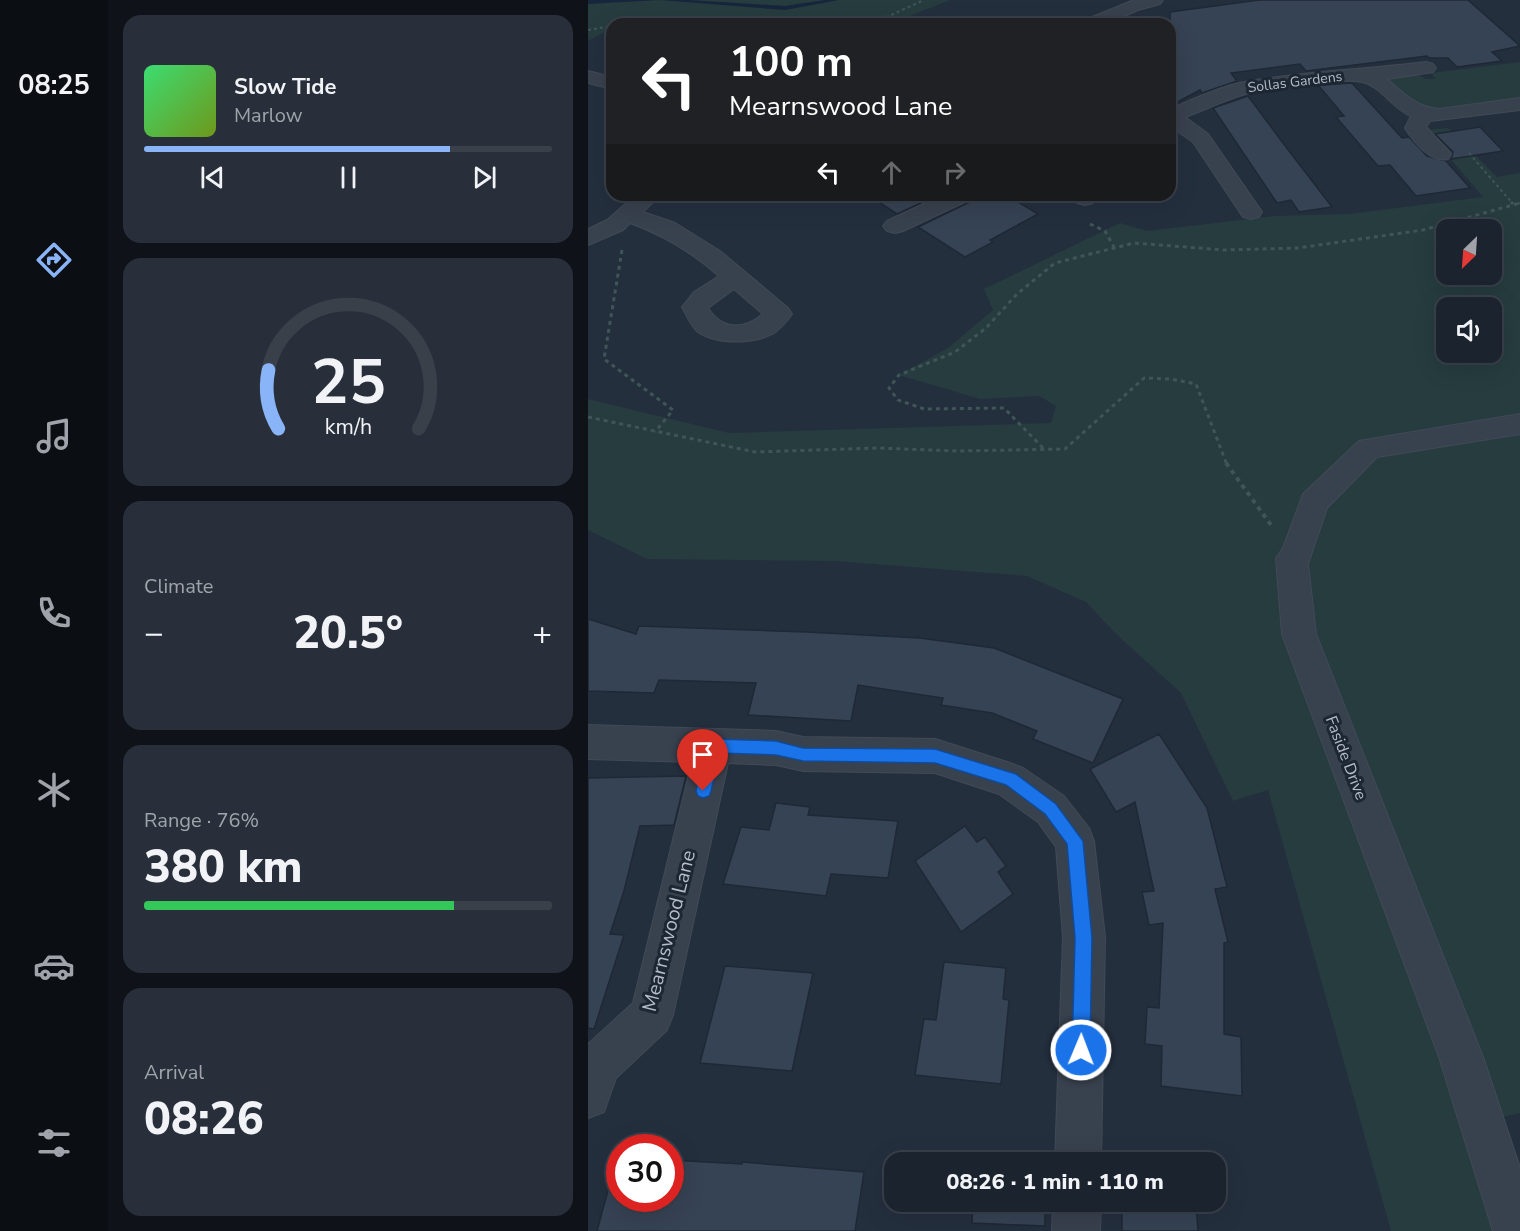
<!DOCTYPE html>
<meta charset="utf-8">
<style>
body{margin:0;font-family:"Nunito Sans",sans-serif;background:#282f3a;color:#f1f3f6;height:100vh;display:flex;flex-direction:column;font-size:22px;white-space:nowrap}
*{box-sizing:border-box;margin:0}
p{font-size:20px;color:#a0a4aa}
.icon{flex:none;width:33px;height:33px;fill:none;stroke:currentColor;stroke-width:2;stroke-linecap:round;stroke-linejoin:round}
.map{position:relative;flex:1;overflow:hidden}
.details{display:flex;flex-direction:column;gap:15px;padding:15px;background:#0f1319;width:480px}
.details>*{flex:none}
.banner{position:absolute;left:18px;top:18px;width:570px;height:183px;border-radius:18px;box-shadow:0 6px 24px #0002,0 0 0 2px #39404a;background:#202124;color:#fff;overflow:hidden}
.needle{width:39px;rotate:205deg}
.buttons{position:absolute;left:848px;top:219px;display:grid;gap:12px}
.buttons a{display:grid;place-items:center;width:66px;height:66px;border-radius:12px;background:#1b232e;box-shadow:0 6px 24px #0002,0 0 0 2px #39404a;font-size:30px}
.speed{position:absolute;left:18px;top:1134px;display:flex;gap:12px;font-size:30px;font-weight:700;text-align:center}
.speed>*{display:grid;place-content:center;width:78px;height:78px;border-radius:50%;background:#1b232e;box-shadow:0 6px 24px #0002,0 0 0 2px #39404a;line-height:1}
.speed .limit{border:9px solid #d22;background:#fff;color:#111}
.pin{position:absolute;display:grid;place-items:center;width:51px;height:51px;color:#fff;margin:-62px -26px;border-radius:50% 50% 50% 0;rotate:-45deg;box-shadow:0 0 6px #0007}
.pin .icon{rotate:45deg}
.me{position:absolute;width:66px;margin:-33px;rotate:1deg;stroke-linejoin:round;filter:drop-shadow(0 0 4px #0008)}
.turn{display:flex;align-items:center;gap:21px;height:126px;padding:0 24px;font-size:27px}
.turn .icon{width:78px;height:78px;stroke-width:2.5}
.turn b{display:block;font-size:42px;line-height:51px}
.lanes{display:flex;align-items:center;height:57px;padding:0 24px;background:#0003;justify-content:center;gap:30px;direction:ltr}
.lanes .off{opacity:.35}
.big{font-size:45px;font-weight:800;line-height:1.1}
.details .widget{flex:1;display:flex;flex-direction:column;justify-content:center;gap:9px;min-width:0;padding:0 21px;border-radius:18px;background:#282f3a}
.details .dial{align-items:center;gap:0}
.dial svg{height:156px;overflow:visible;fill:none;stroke:#39404a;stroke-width:7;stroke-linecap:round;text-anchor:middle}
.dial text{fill:#f1f3f6;stroke:none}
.song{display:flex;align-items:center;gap:18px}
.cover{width:72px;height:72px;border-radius:9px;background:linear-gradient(135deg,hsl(140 70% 55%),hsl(80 70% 35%))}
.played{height:6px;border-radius:3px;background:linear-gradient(90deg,#8ab4f8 75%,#39404a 75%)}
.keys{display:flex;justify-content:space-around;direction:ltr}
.heat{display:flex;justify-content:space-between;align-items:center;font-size:33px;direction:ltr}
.charge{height:9px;border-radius:4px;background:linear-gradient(90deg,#34c759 76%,#39404a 0)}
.trip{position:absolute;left:296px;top:1152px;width:342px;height:60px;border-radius:18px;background:#1b232e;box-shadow:0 6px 24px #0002,0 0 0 2px #39404a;font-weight:800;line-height:60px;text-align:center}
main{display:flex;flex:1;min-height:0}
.tabs{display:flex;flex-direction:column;width:108px;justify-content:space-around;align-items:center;background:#0b0e12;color:#a0a4aa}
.tabs .icon{width:42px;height:42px}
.tabs .on{color:#8ab4f8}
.tabs b{font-size:27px;color:#f1f3f6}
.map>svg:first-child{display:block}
.green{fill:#263c3f;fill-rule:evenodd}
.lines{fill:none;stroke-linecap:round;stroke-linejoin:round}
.stream{fill:#17263c;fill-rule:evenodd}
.building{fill:#364354;stroke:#1f2835;stroke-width:1.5}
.minor-casing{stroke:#414a57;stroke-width:2}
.path-far2{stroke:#3f5557;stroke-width:2;stroke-dasharray:3 3;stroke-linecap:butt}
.path-far1{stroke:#3f5557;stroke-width:3;stroke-dasharray:4 4;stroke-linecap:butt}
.path{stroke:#3f5557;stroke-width:4;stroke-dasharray:4.5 4.5;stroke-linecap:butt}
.minor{fill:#38414e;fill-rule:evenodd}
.route{fill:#1a73e8;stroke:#114b97;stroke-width:1.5}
.labels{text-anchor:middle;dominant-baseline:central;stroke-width:6;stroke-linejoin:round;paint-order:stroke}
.far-street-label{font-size:14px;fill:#b4bcc9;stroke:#1d2633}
.street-label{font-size:16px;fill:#b4bcc9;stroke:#1d2633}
.near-street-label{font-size:20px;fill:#b4bcc9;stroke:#1d2633}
</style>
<main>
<nav class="tabs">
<b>08:25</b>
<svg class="icon on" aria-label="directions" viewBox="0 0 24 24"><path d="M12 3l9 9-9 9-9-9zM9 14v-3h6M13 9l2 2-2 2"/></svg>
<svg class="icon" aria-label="music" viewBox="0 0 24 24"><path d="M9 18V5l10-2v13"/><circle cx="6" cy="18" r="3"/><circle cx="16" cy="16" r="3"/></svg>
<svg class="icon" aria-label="phone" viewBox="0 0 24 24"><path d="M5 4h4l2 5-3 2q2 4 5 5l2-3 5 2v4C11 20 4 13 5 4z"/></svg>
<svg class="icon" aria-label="climate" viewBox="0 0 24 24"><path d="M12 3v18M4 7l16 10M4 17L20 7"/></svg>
<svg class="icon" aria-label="car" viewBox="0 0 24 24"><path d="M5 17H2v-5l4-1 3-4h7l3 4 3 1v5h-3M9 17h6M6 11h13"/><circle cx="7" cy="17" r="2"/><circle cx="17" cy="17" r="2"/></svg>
<svg class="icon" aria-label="filters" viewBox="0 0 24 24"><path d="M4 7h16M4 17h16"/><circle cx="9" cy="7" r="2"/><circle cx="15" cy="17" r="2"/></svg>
</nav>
<section class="details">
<div class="widget">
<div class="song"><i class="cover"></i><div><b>Slow Tide</b><p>Marlow</p></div></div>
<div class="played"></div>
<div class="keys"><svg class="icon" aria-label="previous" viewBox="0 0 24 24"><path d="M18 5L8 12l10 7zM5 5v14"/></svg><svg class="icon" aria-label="pause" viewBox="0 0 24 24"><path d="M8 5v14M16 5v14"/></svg><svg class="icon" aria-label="next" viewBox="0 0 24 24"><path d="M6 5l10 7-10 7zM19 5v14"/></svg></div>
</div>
<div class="widget dial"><svg viewBox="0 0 100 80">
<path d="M14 69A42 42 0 1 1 86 69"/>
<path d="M14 69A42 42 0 0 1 9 39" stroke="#8ab4f8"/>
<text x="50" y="56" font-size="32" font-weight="700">25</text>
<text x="50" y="72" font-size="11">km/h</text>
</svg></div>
<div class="widget"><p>Climate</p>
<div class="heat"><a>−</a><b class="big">20.5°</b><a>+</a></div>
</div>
<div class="widget"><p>Range · 76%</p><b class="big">380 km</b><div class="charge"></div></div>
<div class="widget"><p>Arrival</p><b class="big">08:26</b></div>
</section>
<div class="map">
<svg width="932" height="1231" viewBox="0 0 932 1231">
<rect width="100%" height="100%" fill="#242f3e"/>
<g class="green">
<polygon points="0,0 362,0 302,24 24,24 24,31 15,33 0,41"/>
<path d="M932,62V100C878,108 835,126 797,76L826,73L838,79H848L843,73Z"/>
<path d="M860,128L909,177L932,173V1113L911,1118L932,1231H803L680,790L645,801L593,693L529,635L498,602L439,576L247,561L59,559L0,530V399L141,433L463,423L468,406L451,396L392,399L311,375L360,348L405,310L396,289L532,223L560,231L686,216L761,214L895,197L838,130ZM858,230H903V274H858ZM858,308H903V352H858Z"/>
</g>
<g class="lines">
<polygon class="stream" points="0,0 101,0 197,6 237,0 251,0 197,10 72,0 0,4"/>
</g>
<g class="building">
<polygon points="671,0 880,0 932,46 904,52 914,61 869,67 860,58 841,58 839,56 718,71 712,64 643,73 649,81 614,93 612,90 582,106 582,12"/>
<polygon points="764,83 814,138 821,137 839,156 858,161 882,188 828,196 802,165 790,166 748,117 756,116 730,85"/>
<polygon points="660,96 695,143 744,207 711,212 703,200 689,203 625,108"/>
<polygon points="892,127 915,151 863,159 865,152 847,134"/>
<polygon points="280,195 350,195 309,214"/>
<polygon points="386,195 419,195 450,214 402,240 405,242 377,257 330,227 382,202"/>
<polygon points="0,619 48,634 51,626 219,632 332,638 406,648 535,699 505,763 445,739 449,731 404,713 353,705 355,698 270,685 263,721 160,715 168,683 71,680 66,693 0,691"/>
<polygon points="571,734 619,808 639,887 627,889 640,942 636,943 636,1034 653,1037 654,1096 573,1086 574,1046 557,1044 559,1007 571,1008 575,923 561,925 554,892 566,891 547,802 528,812 502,769"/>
<polygon points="98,776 86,825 52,826 36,891 22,934 36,935 6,1029 0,1028 0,778"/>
<polygon points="188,803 222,807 220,815 310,821 300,878 243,874 238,896 135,884 153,827 181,830"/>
<polygon points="377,826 389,842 397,837 418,866 410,872 425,894 373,932 327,861"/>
<polygon points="356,962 418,968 415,999 421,1000 413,1084 327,1075 336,1019 348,1020"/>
<polygon points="137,966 225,973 204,1071 112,1063"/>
<polygon points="29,1157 32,1157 32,1198 82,1198 82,1160 154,1164 154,1162 276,1172 267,1231 9,1231"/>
<polygon points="385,1202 457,1202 457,1226 384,1223"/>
<polygon points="534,1202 608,1202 610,1231 534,1231"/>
</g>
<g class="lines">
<g class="minor-casing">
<g id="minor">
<polygon points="546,0 575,0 572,4 550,10 518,24 494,24 497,20"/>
<polygon points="353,18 361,20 364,24 344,23 347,19"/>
<path d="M838,62L845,64L848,68L845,72L799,79C815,93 828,107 851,109L932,98V110L842,121L838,127L863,154L860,159C842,163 826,142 817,128L823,116C805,109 793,86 774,82C754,77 675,88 654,95C635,101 616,110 597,117L620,134L674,212L671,217L663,219L655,217L605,142L582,126V109C604,100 628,88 651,83C713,71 776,70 838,62Z"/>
<polygon points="0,71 24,77 24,89 0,83"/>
<path d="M48,195H72L55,212L87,223L132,251L200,308L204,314C199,321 192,330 184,334C166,344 126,345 109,331C103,326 98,314 94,307L106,292L131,276C105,253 76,235 42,223L35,230L0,245V229L19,220ZM146,289L175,314C156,330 134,330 120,308Z"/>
<polygon points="355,195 384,195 381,200 315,231 307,233 299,231 295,226 299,221"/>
<polygon points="484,195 506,195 508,198 505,203 497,205 489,203"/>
<polygon points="932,414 932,434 789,457 739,508 720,564 728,634 895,1057 932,1168 932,1231 905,1231 851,1057 694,634 688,558 695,548 715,494 771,441"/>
<polygon points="0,725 188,731 215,737 347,739 422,763 435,768 476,796 501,828 506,841 517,937 513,1162 467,1162 475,937 468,847 450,822 411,794 347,773 215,771 188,765 140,763 85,1015 79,1030 28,1078 16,1112 0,1118 0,1044 45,1003 104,762 0,759"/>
<polygon points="465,1202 513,1202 512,1231 464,1231"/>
</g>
</g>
<g class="path-far2">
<polyline points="275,24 288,22 336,0"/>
<polyline points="0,30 24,26"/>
<polyline points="881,153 925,204"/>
<polyline points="929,204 932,203"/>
</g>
<g class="path-far1">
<polyline points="923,202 925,204"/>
<polyline points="502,224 517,231 526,247"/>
<polyline points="34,250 16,359 85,410 67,432"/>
<polyline points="0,417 167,452 289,448 370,451 477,449 556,378 582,379 608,384 639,465"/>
<polyline points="455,448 416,408 336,409 310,400 301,388 311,375 367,352 398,328 429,294 467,263 546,243 636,250 710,248 835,230 932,203"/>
</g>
<polyline class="path" points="638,463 683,525"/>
<use href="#minor" class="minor"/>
</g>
<polygon class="route" points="126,739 188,741 215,748 347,749 428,774 468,804 495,841 504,938 502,1050 499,1056 493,1059 487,1056 484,1050 487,938 479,844 457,814 418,785 347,763 215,761 188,755 132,753 123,791 121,796 115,798 110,796 108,791 118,746 120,742"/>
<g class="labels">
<g class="far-street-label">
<text transform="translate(707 82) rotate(-7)">Sollas Gardens</text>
</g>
<g class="street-label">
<text transform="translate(758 758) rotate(69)">Faside Drive</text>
</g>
<g class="near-street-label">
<text transform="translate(81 931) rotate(-76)">Mearnswood Lane</text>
</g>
</g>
</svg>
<div class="buttons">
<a><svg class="needle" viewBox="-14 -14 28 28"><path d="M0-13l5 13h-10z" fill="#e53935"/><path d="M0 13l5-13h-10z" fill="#a0a4aa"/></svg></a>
<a><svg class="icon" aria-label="sound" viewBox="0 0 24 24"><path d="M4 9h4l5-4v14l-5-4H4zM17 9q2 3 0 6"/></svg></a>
</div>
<div class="speed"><div class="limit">30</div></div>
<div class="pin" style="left:115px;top:791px;background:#d93025"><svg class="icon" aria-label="arrive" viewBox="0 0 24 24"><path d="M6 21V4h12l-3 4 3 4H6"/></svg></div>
<svg class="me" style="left:493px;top:1050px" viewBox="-20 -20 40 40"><circle r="17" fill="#1a73e8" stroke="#fff" stroke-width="3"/><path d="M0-11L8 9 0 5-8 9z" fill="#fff"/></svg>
<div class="trip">08:26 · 1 min · 110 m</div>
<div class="banner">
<div class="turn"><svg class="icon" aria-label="left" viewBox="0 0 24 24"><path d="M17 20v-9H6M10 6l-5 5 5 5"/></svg><div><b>100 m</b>Mearnswood Lane</div></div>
<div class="lanes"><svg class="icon" aria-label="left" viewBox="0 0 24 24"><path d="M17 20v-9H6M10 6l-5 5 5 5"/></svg><svg class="icon off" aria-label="ahead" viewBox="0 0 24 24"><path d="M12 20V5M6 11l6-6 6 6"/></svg><svg class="icon off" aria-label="right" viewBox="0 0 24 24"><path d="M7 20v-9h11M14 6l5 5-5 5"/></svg></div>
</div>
</div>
</main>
